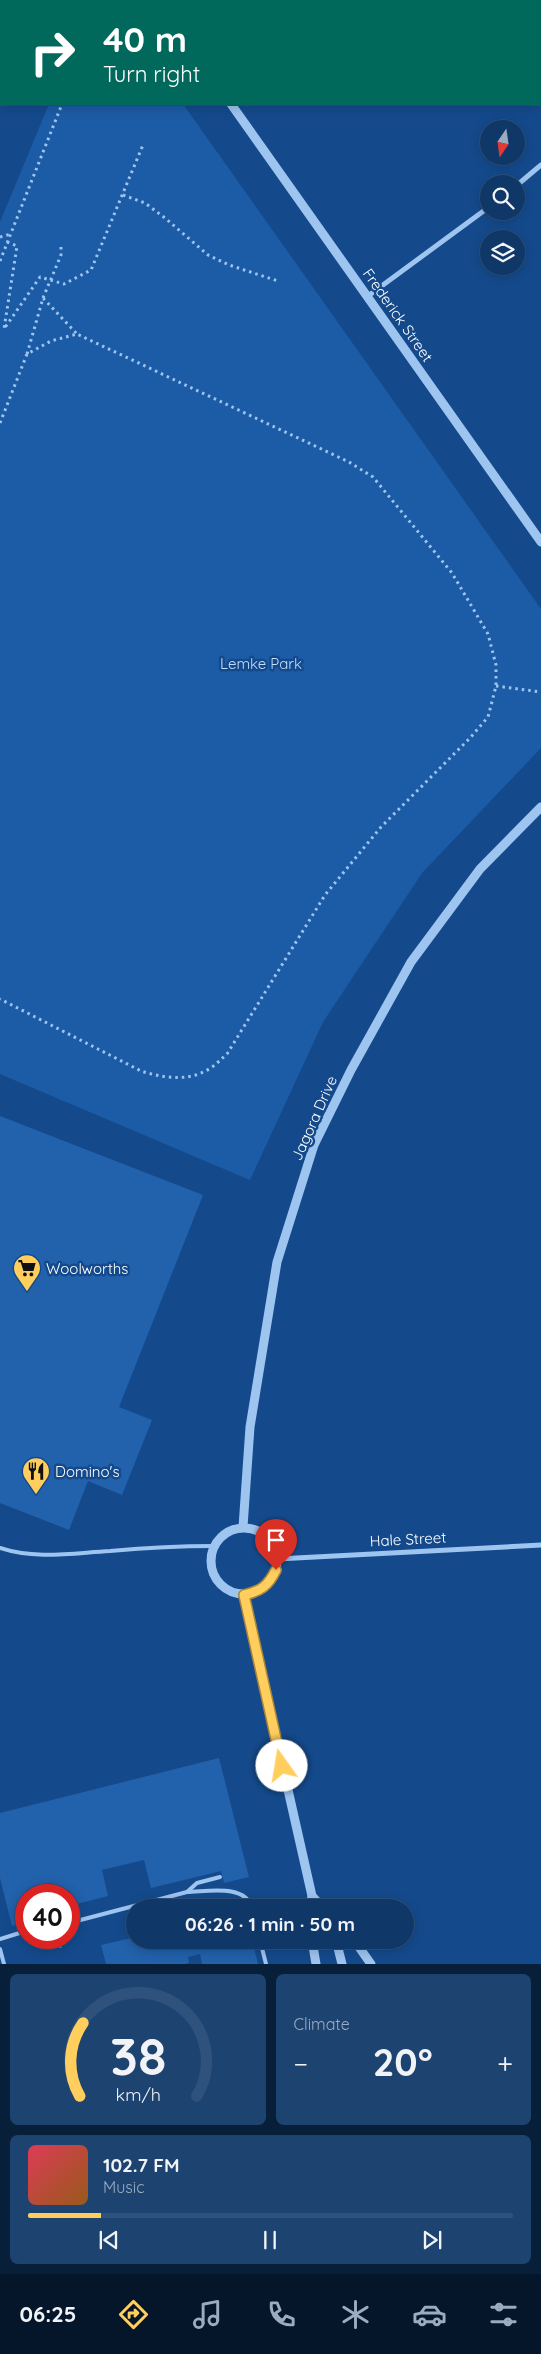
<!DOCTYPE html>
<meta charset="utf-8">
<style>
body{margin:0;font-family:Quicksand,sans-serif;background:#1d4371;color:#f1f3f6;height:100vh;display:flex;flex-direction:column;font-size:19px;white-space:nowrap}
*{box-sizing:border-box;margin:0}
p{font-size:16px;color:#9bacc0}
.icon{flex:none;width:28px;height:28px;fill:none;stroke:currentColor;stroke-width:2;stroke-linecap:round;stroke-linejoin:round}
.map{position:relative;height:1964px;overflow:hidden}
.sheet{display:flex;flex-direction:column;gap:10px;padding:10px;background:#081f3a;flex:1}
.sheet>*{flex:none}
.top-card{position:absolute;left:0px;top:0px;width:541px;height:105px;box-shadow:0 2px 12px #0003,0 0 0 1px #2f527d;background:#00695c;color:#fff;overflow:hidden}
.needle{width:32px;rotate:193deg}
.buttons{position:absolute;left:480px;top:120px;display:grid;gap:10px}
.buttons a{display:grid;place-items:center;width:45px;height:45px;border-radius:50%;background:#0f3869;box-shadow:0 2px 12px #0003,0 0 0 1px #2f527d;font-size:25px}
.speed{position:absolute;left:15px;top:1884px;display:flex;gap:10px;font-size:25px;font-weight:700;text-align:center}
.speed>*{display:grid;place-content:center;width:65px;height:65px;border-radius:50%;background:#0f3869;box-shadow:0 2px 12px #0003,0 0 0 1px #2f527d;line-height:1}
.speed .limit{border:8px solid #d22;background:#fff;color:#111}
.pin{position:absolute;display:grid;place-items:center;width:42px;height:42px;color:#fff;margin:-51px -21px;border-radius:50% 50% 50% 0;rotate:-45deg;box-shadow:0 0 5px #0007}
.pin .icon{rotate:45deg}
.me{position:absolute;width:55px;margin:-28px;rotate:347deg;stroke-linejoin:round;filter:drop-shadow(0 0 4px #0008)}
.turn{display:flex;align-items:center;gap:18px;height:105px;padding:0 20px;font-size:22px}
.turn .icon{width:65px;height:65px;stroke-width:2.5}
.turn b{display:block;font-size:35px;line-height:42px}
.big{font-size:38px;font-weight:700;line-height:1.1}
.sheet .tile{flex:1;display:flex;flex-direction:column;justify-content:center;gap:8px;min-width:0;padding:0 18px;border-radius:8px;background:#1d4371}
.sheet .dial{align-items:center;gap:0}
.dial svg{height:130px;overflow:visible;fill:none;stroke:#2f527d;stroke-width:7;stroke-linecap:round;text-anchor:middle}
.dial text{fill:#f1f3f6;stroke:none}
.song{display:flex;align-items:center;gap:15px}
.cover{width:60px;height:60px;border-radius:8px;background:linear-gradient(135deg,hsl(350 70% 55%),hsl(30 70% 35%))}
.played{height:5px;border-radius:2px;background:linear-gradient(90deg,#ffce5d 15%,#2f527d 15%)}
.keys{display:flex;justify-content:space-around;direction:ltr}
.heat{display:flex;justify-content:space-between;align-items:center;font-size:28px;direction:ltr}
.sheet .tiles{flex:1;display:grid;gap:10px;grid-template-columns:1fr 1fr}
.tile:last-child{grid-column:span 2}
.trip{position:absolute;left:126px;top:1899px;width:288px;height:50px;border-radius:25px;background:#0f3869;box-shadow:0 2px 12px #0003,0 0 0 1px #2f527d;font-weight:700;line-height:50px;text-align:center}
.tab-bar{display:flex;height:80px;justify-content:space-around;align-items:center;background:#06162a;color:#9bacc0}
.tab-bar .icon{width:35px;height:35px}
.tab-bar .on{color:#ffce5d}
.tab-bar b{font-size:22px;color:#f1f3f6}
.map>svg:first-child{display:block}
.green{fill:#1c5ca6}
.building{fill:#2261ab}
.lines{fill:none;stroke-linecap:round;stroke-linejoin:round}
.path{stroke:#9ec4f0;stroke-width:3;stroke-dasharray:2.5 4;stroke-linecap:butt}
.service{stroke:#9ec4f0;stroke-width:4}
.minor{stroke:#9ec4f0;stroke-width:5}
.tertiary{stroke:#9ec4f0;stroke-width:9}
.route-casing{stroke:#a6863c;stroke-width:12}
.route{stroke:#ffce5d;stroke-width:9}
.labels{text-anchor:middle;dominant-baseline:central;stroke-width:5;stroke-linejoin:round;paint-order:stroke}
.street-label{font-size:15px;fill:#fff;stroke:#144a8c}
.park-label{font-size:15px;fill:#c4defc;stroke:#144a8c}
.poi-label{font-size:15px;fill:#fff;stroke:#144a8c;text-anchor:start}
</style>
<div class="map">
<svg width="541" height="1964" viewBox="0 0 541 1964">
<rect width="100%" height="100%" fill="#144a8c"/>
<polygon class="green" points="49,104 183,104 541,609 541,748 422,873 323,1022 250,1180 0,1074 0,222"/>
<g class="building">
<polygon points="0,1116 203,1195 119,1407 152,1420 122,1495 88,1481 69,1530 0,1503"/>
<polygon points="219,1758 249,1877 224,1883 221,1871 151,1888 144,1860 102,1870 108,1896 69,1906 69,1895 26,1895 26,1922 12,1926 0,1878 0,1813"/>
<polygon points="230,1901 232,1908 205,1908 205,1907"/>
<polygon points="135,1937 135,1940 252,1940 258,1964 202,1964 200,1954 188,1957 189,1963 185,1964 106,1964 101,1945"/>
</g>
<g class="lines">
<g class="path">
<polyline points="102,1 103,0"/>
<polyline points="123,195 145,203 165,218 208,255 229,265 278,281"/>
<polyline points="0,237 11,234"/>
<polyline points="7,242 17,246 4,329 40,277 64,284 91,270 143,145"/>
<polyline points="0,261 62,104"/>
<polyline points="43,298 61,255 61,246"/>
<polyline points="27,354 43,298 77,334"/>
<path d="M0,423L27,354L51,341L77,334L349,462L373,477L452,573L488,634L496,665V686L488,717L470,738L381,827L325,895L227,1054C221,1059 216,1065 209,1069C188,1082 163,1078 141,1071L0,999"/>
<polyline points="496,686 541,692"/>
</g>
<g class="service">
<path d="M0,1548C36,1560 73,1553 110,1551C144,1548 179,1546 213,1546"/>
<path d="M187,1892C206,1892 245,1883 252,1908"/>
<polyline points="69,1923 187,1892 197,1883 220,1877"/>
<polyline points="58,1938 60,1946"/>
<polyline points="0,1939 26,1931"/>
<polyline points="260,1940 266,1964"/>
<polyline points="0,1949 4,1964"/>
</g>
<g class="minor">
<polyline points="516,186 541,165"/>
<polyline points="368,296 489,207"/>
<polyline points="277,1559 541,1545"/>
</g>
<g class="tertiary">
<polyline points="157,0 158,1"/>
<polyline points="231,104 541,542"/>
<polyline points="243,1527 250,1427 277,1262 314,1145 351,1070 411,962 480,869 541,807"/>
<circle cx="244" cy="1561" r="33"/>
<polyline points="244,1595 312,1896 310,1908"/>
<polyline points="312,1896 323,1908"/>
<polyline points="312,1940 316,1964"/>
<polyline points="336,1940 342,1964"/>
<polyline points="354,1940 371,1964"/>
</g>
</g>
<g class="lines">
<g class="route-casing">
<path id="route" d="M276,1570C268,1586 261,1591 244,1595L282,1766"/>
</g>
<use href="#route" class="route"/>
</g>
<defs>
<g id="supermarket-pin" transform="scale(1.4375)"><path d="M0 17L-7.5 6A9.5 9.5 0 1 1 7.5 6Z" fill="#ffce5d" stroke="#144a8c"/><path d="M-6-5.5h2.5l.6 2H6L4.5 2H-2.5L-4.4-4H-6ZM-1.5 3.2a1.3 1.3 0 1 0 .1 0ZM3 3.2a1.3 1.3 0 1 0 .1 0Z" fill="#111"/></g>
<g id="restaurant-pin" transform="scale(1.4375)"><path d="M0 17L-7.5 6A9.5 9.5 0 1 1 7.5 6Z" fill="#ffce5d" stroke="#144a8c"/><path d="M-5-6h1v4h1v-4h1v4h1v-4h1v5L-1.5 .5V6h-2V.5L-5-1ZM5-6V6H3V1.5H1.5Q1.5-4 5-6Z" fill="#111"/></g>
</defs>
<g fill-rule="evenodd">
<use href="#supermarket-pin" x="27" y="1268"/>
<use href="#restaurant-pin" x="36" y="1471"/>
</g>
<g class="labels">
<g class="street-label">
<text transform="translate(398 315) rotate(55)">Frederick Street</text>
<text transform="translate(314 1118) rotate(-66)">Jagora Drive</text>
<text transform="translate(408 1539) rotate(-3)">Hale Street</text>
</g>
<g class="park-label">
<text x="261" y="663">Lemke Park</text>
</g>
<g class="poi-label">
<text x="46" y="1268">Woolworths</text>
<text x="55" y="1471">Domino's</text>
</g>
</g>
</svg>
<div class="buttons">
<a><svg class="needle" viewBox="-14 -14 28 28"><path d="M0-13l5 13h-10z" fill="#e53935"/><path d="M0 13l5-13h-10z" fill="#9bacc0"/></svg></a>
<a><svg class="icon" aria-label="search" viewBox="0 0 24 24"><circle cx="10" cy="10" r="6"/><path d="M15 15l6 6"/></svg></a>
<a><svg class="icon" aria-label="layers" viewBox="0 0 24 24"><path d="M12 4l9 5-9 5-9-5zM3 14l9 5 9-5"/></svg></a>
</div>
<div class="speed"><div class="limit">40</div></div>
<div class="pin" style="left:276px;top:1570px;background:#d93025"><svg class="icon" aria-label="arrive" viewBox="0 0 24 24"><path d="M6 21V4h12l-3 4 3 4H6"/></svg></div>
<svg class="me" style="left:282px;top:1766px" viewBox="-20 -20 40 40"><circle r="19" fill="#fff"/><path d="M0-13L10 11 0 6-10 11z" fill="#ffce5d"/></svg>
<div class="trip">06:26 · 1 min · 50 m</div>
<div class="top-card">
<div class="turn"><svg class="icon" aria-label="right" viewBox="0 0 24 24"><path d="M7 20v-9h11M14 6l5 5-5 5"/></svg><div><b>40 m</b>Turn right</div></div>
</div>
</div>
<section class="sheet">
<div class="tiles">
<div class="tile dial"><svg viewBox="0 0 100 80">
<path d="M14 69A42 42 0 1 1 86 69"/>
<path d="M14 69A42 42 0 0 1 16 24" stroke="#ffce5d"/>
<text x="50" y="56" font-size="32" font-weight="700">38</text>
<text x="50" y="72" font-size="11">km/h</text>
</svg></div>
<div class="tile"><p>Climate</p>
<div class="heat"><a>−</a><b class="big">20°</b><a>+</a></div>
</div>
<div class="tile">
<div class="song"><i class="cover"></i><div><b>102.7 FM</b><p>Music</p></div></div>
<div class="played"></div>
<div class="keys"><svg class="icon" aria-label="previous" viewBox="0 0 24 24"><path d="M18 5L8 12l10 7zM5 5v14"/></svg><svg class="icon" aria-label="pause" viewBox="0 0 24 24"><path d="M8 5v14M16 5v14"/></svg><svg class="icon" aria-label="next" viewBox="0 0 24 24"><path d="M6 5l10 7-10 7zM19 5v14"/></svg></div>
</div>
</div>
</section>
<nav class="tab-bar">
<b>06:25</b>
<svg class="icon on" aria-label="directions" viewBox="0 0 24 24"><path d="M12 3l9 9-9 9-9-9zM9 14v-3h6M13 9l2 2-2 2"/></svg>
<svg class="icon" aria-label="music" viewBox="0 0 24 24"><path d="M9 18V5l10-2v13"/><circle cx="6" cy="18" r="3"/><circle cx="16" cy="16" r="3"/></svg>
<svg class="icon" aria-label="phone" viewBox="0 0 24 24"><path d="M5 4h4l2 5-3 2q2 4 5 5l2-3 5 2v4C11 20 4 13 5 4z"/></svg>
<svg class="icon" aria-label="climate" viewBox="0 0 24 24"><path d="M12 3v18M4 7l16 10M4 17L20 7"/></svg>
<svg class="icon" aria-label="car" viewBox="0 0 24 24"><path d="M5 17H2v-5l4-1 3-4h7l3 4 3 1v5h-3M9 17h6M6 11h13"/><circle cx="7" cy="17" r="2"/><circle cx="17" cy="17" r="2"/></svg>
<svg class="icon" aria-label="filters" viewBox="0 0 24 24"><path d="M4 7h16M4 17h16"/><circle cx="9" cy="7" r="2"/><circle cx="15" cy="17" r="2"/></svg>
</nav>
